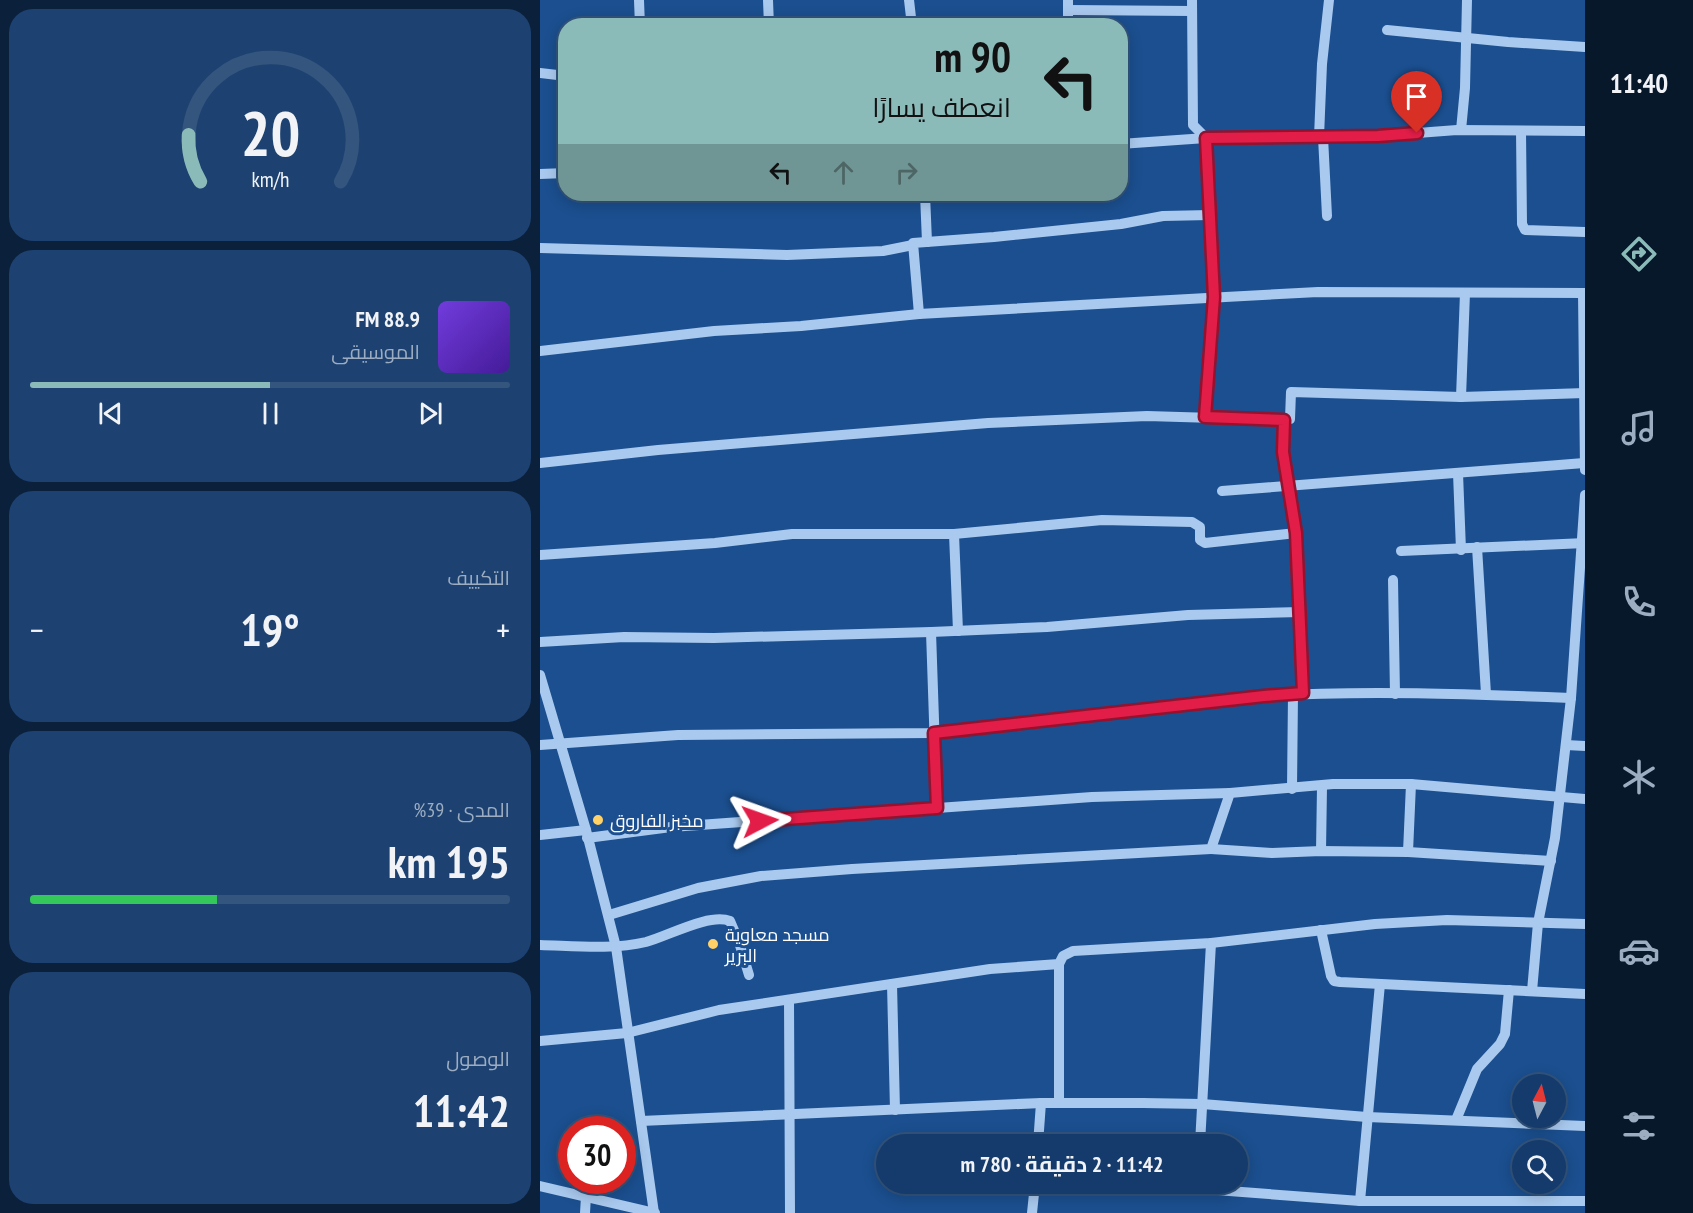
<!DOCTYPE html>
<html lang="ar">
<meta charset="utf-8">
<style>
body{margin:0;font-family:"PT Sans Narrow",Cairo,sans-serif;background:#1d4271;color:#f1f3f6;direction:rtl;height:100vh;display:flex;flex-direction:column;font-size:22px;white-space:nowrap}
*{box-sizing:border-box;margin:0}
p{font-size:20px;color:#9dadc1}
.icon{flex:none;width:33px;height:33px;fill:none;stroke:currentColor;stroke-width:2;stroke-linecap:round;stroke-linejoin:round}
.map{position:relative;flex:1;overflow:hidden;direction:ltr}
.sheet{display:flex;flex-direction:column;gap:9px;padding:9px;background:#0b203b;width:540px}
.sheet>*{flex:none}
.hud{position:absolute;left:18px;top:18px;width:570px;height:183px;border-radius:24px;box-shadow:0 3px 15px #0003,0 0 0 2px #33557e;direction:rtl;background:#8bbbb9;color:#111;overflow:hidden}
.needle{width:39px;rotate:7deg}
.tools{position:absolute;left:972px;top:1074px;display:grid;gap:12px}
.tools a{display:grid;place-items:center;width:54px;height:54px;border-radius:50%;background:#143b6b;box-shadow:0 3px 15px #0003,0 0 0 2px #33557e;font-size:30px}
.speed{position:absolute;left:18px;top:1116px;display:flex;gap:12px;font-size:30px;font-weight:700;text-align:center}
.speed>*{display:grid;place-content:center;width:78px;height:78px;border-radius:50%;background:#143b6b;box-shadow:0 3px 15px #0003,0 0 0 2px #33557e;line-height:1}
.speed .limit{border:9px solid #d22;background:#fff;color:#111}
.pin{position:absolute;display:grid;place-items:center;width:51px;height:51px;color:#fff;margin:-62px -26px;border-radius:50% 50% 50% 0;rotate:-45deg;box-shadow:0 0 6px #0007}
.pin .icon{rotate:45deg}
.me{position:absolute;width:66px;margin:-33px;rotate:86deg;stroke-linejoin:round;filter:drop-shadow(0 0 4px #0008)}
.turn{display:flex;align-items:center;gap:21px;height:126px;padding:0 18px;font-size:27px}
.turn .icon{width:78px;height:78px;stroke-width:2.5}
.turn b{display:block;font-size:42px;line-height:51px}
.lanes{display:flex;align-items:center;height:57px;padding:0 18px;background:#0003;justify-content:center;gap:30px;direction:ltr}
.lanes .off{opacity:.35}
.big{font-size:45px;font-weight:700;line-height:1.1}
.sheet .widget{flex:1;display:flex;flex-direction:column;justify-content:center;gap:9px;min-width:0;padding:0 21px;border-radius:24px;background:#1d4271}
.sheet .dial{align-items:center;gap:0}
.dial svg{height:156px;overflow:visible;fill:none;stroke:#33557e;stroke-width:7;stroke-linecap:round;text-anchor:middle}
.dial text{fill:#f1f3f6;stroke:none}
.song{display:flex;align-items:center;gap:18px}
.cover{width:72px;height:72px;border-radius:9px;background:linear-gradient(135deg,hsl(260 70% 55%),hsl(260 70% 35%))}
.played{height:6px;border-radius:3px;background:linear-gradient(90deg,#8bbbb9 50%,#33557e 50%)}
.keys{display:flex;justify-content:space-around;direction:ltr}
.heat{display:flex;justify-content:space-between;align-items:center;font-size:33px;direction:ltr}
.charge{height:9px;border-radius:4px;background:linear-gradient(90deg,#34c759 39%,#33557e 0)}
.trip{position:absolute;left:336px;top:1134px;width:372px;height:60px;border-radius:30px;background:#143b6b;box-shadow:0 3px 15px #0003,0 0 0 2px #33557e;font-weight:700;line-height:60px;text-align:center;direction:rtl}
main{display:flex;flex:1;min-height:0}
.dock{display:flex;flex-direction:column;width:108px;justify-content:space-around;align-items:center;background:#08182b;color:#9dadc1}
.dock .icon{width:42px;height:42px}
.dock .selected{color:#8bbbb9}
.dock b{font-size:27px;color:#f1f3f6}
.map>svg:first-child{display:block}
.lines{fill:none;stroke-linecap:round;stroke-linejoin:round}
.minor{stroke:#a9c9ee;stroke-width:10}
.route-casing{stroke:#92132f;stroke-width:15}
.route{stroke:#e11d48;stroke-width:10}
.poi-dot{fill:#ffd166;stroke:#1b4f8f;stroke-width:2}
.labels{text-anchor:middle;dominant-baseline:central;stroke-width:6;stroke-linejoin:round;paint-order:stroke}
.poi-label{font-size:18px;fill:#fff;stroke:#1b4f8f;text-anchor:start}
</style>
<main>
<nav class="dock">
<b>11:40</b>
<svg class="icon selected" aria-label="directions" viewBox="0 0 24 24"><path d="M12 3l9 9-9 9-9-9zM9 14v-3h6M13 9l2 2-2 2"/></svg>
<svg class="icon" aria-label="music" viewBox="0 0 24 24"><path d="M9 18V5l10-2v13"/><circle cx="6" cy="18" r="3"/><circle cx="16" cy="16" r="3"/></svg>
<svg class="icon" aria-label="phone" viewBox="0 0 24 24"><path d="M5 4h4l2 5-3 2q2 4 5 5l2-3 5 2v4C11 20 4 13 5 4z"/></svg>
<svg class="icon" aria-label="climate" viewBox="0 0 24 24"><path d="M12 3v18M4 7l16 10M4 17L20 7"/></svg>
<svg class="icon" aria-label="car" viewBox="0 0 24 24"><path d="M5 17H2v-5l4-1 3-4h7l3 4 3 1v5h-3M9 17h6M6 11h13"/><circle cx="7" cy="17" r="2"/><circle cx="17" cy="17" r="2"/></svg>
<svg class="icon" aria-label="filters" viewBox="0 0 24 24"><path d="M4 7h16M4 17h16"/><circle cx="9" cy="7" r="2"/><circle cx="15" cy="17" r="2"/></svg>
</nav>
<div class="map">
<svg width="1045" height="1213" viewBox="0 0 1045 1213">
<rect width="100%" height="100%" fill="#1b4f8f"/>
<g class="lines">
<g class="minor">
<polyline points="99,0 100,26"/>
<polyline points="228,0 229,26"/>
<polyline points="369,0 372,26"/>
<polyline points="652,0 653,125 666,138 674,297 665,417"/>
<polyline points="528,10 652,11"/>
<polyline points="528,26 528,0"/>
<polyline points="847,30 968,42 1045,47"/>
<polyline points="0,73 26,76"/>
<polyline points="921,130 925,88 927,0"/>
<polyline points="981,131 982,224 985,230 1045,232"/>
<polyline points="779,137 782,64 789,0"/>
<polyline points="783,137 787,216"/>
<polyline points="580,144 666,138 838,136 917,130 1045,131"/>
<polyline points="0,174 26,173"/>
<polyline points="385,194 387,242"/>
<polyline points="0,248 247,255 343,251 373,245"/>
<polyline points="1043,293 1045,470"/>
<polyline points="379,314 373,243 454,237 581,224 623,216 670,215"/>
<polyline points="0,351 174,331 261,326 379,314 667,298 778,292 1045,293"/>
<polyline points="921,397 925,293"/>
<polyline points="0,463 118,450 448,423 607,416 744,420"/>
<polyline points="918,473 921,550"/>
<polyline points="682,491 1044,463"/>
<polyline points="414,534 418,631"/>
<polyline points="937,547 946,694"/>
<polyline points="861,551 1045,543"/>
<polyline points="0,555 175,543 252,534 414,534 562,520 652,522 660,527 660,540 665,543 756,533"/>
<polyline points="853,580 855,694"/>
<polyline points="391,632 397,808"/>
<polyline points="0,642 84,637 174,638 391,632 507,627 648,615 760,612"/>
<polyline points="0,675 46,830 76,947 114,1213"/>
<polyline points="763,693 756,533 743,452 744,420 750,419 751,392 921,397 1045,393"/>
<path d="M0,745L138,735L394,733L724,696C826,690 929,694 1031,698"/>
<polyline points="1026,745 1045,746"/>
<polyline points="752,789 753,694"/>
<polyline points="0,835 46,830"/>
<polyline points="47,838 131,827 552,797 690,793"/>
<polyline points="671,849 732,853 781,851 868,852 871,784"/>
<polyline points="781,851 782,787"/>
<polyline points="868,852 1011,861"/>
<polyline points="69,915 158,888 221,876 312,869 671,849 690,793 793,784 871,784 1045,799"/>
<polyline points="781,930 791,976 794,981 800,982 1045,994"/>
<path d="M0,945C35,946 72,950 106,942C128,936 169,913 190,921L199,942L209,975"/>
<polyline points="352,984 355,1110"/>
<polyline points="992,991 998,923 1015,838 1031,698 1045,495"/>
<polyline points="249,1000 250,1213"/>
<polyline points="0,1041 87,1033 179,1010 450,969 519,964 523,956 533,951 671,943 835,924 907,920 1045,924"/>
<polyline points="519,1103 519,964"/>
<polyline points="916,1120 937,1069 960,1044 965,1034 969,990"/>
<polyline points="101,1121 501,1103 603,1103 662,1104 827,1117 1045,1126"/>
<polyline points="498,1144 501,1103"/>
<polyline points="660,1144 671,943"/>
<polyline points="596,1184 820,1201 1045,1201"/>
<polyline points="0,1186 115,1213"/>
<polyline points="820,1201 840,984"/>
<polyline points="45,1213 46,1196"/>
<polyline points="492,1213 495,1184"/>
</g>
</g>
<g class="lines">
<g class="route-casing">
<polyline id="route" points="220,821 397,808 394,733 724,696 763,693 756,533 743,452 744,420 665,417 674,297 666,138 838,136 877,133"/>
</g>
<use href="#route" class="route"/>
</g>
<g class="poi-dot">
<circle cx="58" cy="820" r="6"/>
<circle cx="173" cy="944" r="6"/>
</g>
<g class="labels">
<g class="poi-label">
<text x="70" y="820">مخبز الفاروق</text>
<text x="185" y="934">مسجد معاوية<tspan x="185" dy="21">البرير</tspan></text>
</g>
</g>
</svg>
<div class="tools">
<a><svg class="needle" viewBox="-14 -14 28 28"><path d="M0-13l5 13h-10z" fill="#e53935"/><path d="M0 13l5-13h-10z" fill="#9dadc1"/></svg></a>
<a><svg class="icon" aria-label="search" viewBox="0 0 24 24"><circle cx="10" cy="10" r="6"/><path d="M15 15l6 6"/></svg></a>
</div>
<div class="speed"><div class="limit">30</div></div>
<div class="pin" style="left:877px;top:133px;background:#d93025"><svg class="icon" aria-label="arrive" viewBox="0 0 24 24"><path d="M6 21V4h12l-3 4 3 4H6"/></svg></div>
<svg class="me" style="left:220px;top:821px" viewBox="-20 -20 40 40"><path d="M0-17L14 15 0 8-14 15z" fill="#e11d48" stroke="#fff" stroke-width="4"/></svg>
<div class="trip">11:42 · 2 دقيقة · 780 m</div>
<div class="hud">
<div class="turn"><svg class="icon" aria-label="left" viewBox="0 0 24 24"><path d="M17 20v-9H6M10 6l-5 5 5 5"/></svg><div><b>90 m</b>انعطف يسارًا</div></div>
<div class="lanes"><svg class="icon" aria-label="left" viewBox="0 0 24 24"><path d="M17 20v-9H6M10 6l-5 5 5 5"/></svg><svg class="icon off" aria-label="ahead" viewBox="0 0 24 24"><path d="M12 20V5M6 11l6-6 6 6"/></svg><svg class="icon off" aria-label="right" viewBox="0 0 24 24"><path d="M7 20v-9h11M14 6l5 5-5 5"/></svg></div>
</div>
</div>
<section class="sheet">
<div class="widget dial"><svg viewBox="0 0 100 80">
<path d="M14 69A42 42 0 1 1 86 69"/>
<path d="M14 69A42 42 0 0 1 8 45" stroke="#8bbbb9"/>
<text x="50" y="56" font-size="32" font-weight="700">20</text>
<text x="50" y="72" font-size="11">km/h</text>
</svg></div>
<div class="widget">
<div class="song"><i class="cover"></i><div><b>88.9 FM</b><p>الموسيقى</p></div></div>
<div class="played"></div>
<div class="keys"><svg class="icon" aria-label="previous" viewBox="0 0 24 24"><path d="M18 5L8 12l10 7zM5 5v14"/></svg><svg class="icon" aria-label="pause" viewBox="0 0 24 24"><path d="M8 5v14M16 5v14"/></svg><svg class="icon" aria-label="next" viewBox="0 0 24 24"><path d="M6 5l10 7-10 7zM19 5v14"/></svg></div>
</div>
<div class="widget"><p>التكييف</p>
<div class="heat"><a>−</a><b class="big">19°</b><a>+</a></div>
</div>
<div class="widget"><p>المدى · 39%</p><b class="big">195 km</b><div class="charge"></div></div>
<div class="widget"><p>الوصول</p><b class="big">11:42</b></div>
</section>
</main>
